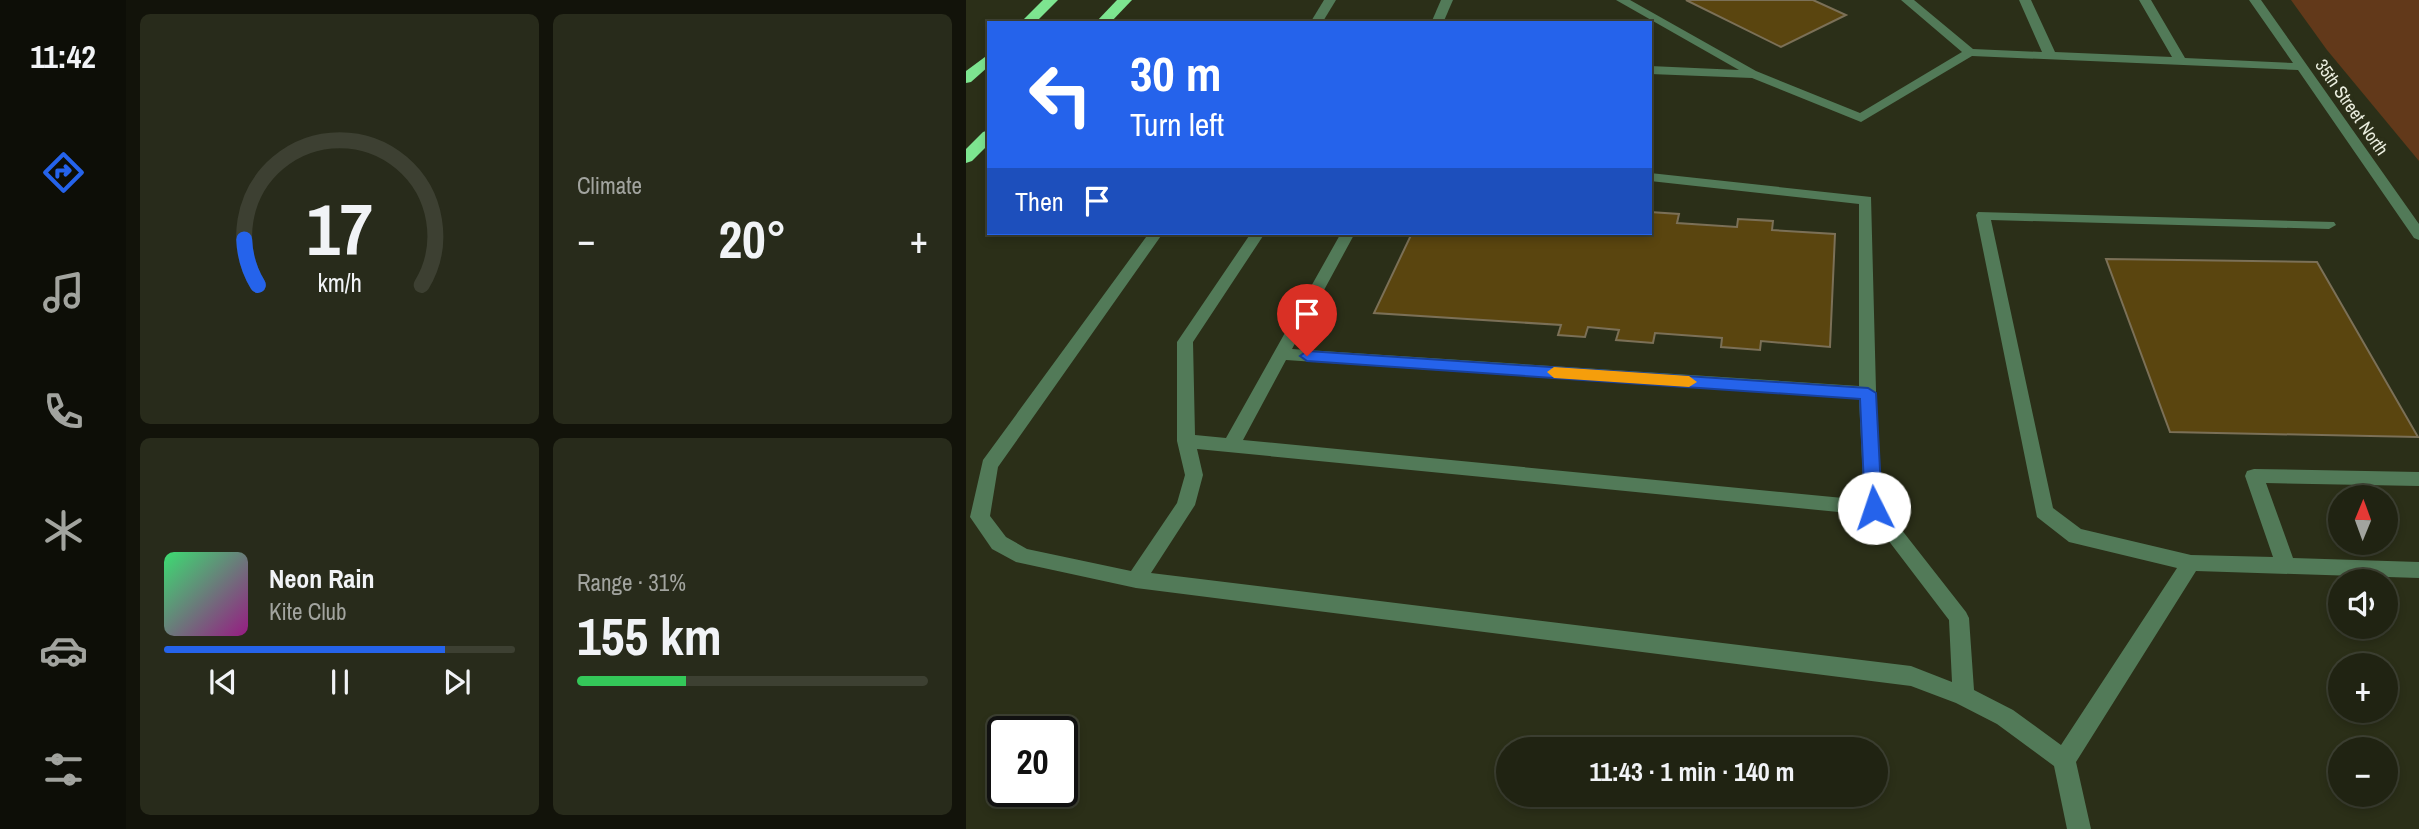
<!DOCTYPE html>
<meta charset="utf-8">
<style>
body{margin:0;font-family:"Archivo Narrow",sans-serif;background:#282b1b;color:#f1f3f6;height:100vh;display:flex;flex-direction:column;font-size:26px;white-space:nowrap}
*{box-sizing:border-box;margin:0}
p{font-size:23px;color:#a2a49f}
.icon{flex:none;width:38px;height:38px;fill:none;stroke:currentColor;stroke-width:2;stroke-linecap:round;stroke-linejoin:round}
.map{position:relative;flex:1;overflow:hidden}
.panel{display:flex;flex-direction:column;gap:14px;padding:14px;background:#12130a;width:840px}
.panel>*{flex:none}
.banner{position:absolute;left:21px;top:21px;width:665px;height:214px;border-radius:0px;box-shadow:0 4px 10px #0003,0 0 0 2px #3d4032;background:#2563eb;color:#fff;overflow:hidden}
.needle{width:46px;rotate:1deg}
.controls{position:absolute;left:1362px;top:485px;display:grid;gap:14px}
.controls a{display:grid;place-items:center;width:70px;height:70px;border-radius:50%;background:#202312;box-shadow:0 4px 10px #0003,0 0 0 2px #3d4032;font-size:35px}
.speed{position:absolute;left:21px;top:716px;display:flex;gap:14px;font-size:35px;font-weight:700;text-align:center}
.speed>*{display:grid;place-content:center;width:91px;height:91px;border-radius:50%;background:#202312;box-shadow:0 4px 10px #0003,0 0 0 2px #3d4032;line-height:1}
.speed .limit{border:4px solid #111;border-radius:10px;background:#fff;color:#111}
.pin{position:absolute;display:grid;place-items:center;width:60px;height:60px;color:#fff;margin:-72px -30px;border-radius:50% 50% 50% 0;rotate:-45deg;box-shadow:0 0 7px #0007}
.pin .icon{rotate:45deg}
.me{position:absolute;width:77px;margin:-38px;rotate:356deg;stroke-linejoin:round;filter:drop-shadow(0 0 5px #0008)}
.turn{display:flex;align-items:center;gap:24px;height:147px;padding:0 28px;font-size:32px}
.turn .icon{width:91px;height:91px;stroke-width:2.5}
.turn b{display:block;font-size:49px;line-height:60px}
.then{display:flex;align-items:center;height:66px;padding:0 28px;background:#0003;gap:14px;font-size:26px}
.big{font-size:52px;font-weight:700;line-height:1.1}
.panel .card{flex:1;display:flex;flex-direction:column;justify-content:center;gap:10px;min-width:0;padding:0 24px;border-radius:10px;background:#282b1b}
.panel .dial{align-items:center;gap:0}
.dial svg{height:182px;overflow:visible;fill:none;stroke:#3d4032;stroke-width:7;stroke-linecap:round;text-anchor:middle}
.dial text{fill:#f1f3f6;stroke:none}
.song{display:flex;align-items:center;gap:21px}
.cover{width:84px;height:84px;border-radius:10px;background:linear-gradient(135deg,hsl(140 70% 55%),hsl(310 70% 35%))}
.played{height:7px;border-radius:4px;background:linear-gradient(90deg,#2563eb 80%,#3d4032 80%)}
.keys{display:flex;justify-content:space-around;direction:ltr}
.heat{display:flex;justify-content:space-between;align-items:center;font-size:38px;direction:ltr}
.charge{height:10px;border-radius:5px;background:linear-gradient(90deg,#34c759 31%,#3d4032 0)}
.panel .tiles{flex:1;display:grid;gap:14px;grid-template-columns:repeat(2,1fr)}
.trip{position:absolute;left:530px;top:737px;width:392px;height:70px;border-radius:35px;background:#202312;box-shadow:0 4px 10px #0003,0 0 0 2px #3d4032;font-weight:700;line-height:70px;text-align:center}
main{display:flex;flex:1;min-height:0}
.dock{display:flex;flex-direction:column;width:126px;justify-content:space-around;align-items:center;background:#0d0e07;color:#a2a49f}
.dock .icon{width:49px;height:49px}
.dock .active{color:#2563eb}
.dock b{font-size:32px;color:#f1f3f6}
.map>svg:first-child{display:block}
.green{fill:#62391a}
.building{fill:#5a450f;stroke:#7b7057;stroke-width:2}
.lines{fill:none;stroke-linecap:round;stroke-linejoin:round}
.minor{fill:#527a58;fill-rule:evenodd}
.highway{fill:#7de590;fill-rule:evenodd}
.route{fill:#2563eb;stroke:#184099;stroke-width:2}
.slow{fill:#f59e0b}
.labels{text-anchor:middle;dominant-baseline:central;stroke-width:7;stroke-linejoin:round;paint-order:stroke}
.far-street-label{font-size:18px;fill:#eaedde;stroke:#2b2f18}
</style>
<main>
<nav class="dock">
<b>11:42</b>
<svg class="icon active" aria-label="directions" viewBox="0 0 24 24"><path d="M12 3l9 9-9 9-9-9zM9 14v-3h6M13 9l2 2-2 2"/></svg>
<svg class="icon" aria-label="music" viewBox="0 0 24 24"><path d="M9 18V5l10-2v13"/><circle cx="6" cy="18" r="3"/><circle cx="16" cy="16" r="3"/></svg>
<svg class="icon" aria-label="phone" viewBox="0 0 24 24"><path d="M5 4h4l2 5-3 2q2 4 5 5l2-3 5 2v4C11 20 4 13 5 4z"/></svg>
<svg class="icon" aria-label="climate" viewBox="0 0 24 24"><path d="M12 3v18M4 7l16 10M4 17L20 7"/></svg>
<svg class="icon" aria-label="car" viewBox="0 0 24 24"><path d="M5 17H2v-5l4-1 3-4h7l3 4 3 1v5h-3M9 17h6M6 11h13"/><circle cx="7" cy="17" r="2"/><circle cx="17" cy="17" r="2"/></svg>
<svg class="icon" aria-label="filters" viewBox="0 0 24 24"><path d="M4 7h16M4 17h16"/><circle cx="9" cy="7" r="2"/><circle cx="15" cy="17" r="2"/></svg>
</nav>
<section class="panel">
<div class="tiles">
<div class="card dial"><svg viewBox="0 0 100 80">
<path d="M14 69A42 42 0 1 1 86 69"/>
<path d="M14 69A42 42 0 0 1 8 49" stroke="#2563eb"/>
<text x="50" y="56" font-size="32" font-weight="700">17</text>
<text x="50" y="72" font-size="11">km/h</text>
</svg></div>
<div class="card"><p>Climate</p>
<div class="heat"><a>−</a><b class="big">20°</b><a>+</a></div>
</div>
<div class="card">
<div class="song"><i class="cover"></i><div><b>Neon Rain</b><p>Kite Club</p></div></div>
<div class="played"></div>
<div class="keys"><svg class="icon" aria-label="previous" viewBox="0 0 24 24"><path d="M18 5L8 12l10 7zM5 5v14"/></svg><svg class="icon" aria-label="pause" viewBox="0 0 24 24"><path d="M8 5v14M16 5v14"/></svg><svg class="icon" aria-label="next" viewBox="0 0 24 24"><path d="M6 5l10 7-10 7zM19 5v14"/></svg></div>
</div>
<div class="card"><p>Range · 31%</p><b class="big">155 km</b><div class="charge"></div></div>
</div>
</section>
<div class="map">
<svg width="1453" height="829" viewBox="0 0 1453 829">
<rect width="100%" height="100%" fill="#2b2f18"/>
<polygon class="green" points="1325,0 1453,0 1453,161 1361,50"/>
<g class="building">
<polygon points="720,0 847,0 880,15 815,47"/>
<polygon points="684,212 713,214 711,223 771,227 772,219 807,221 806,230 869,234 864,347 795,341 794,350 755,347 756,338 689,333 687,343 650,340 653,330 622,327 619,337 592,335 595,325 408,313 446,233 684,233"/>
<polygon points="1140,259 1351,262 1452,437 1204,432"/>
</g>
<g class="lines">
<g class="minor">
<polygon points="358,0 370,0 356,23 344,23"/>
<polygon points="475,0 487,0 477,23 465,23"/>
<polygon points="650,0 664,0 790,71 894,113 996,52 935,0 948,0 1007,49 1076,52 1053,0 1065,0 1089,52 1206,57 1173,0 1185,0 1219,58 1327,63 1283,0 1295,0 1453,224 1453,240 1448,238 1332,70 1006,56 895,122 786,78 684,74 684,66 773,70"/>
<path d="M684,173L905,197L911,429L917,506L1000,612L1003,618L1008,690L1047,710L1095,745L1211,568L1103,542L1071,517L1010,215L1012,212L1368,222L1370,225L1363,229L1025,220L1087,508L1115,529L1225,555L1307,557L1279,476L1281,471L1288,469L1453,472V486L1300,483L1327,558L1453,562V578L1230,571L1110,762L1125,829H1101L1088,766L1031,724L990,703L945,686L170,588L50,562L26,549L4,517L17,460L183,233H197L32,467L24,516L40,537L61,549L165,571L211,503L219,475L211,441V342L285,233H299L227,342L229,435L260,438L375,233H389L326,349L893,386V204L684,181ZM320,360L893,399L898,500L277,440ZM231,449L903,515L983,620L986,682L945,666L185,573L229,505L237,475Z"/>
</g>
<g class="highway">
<polygon points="77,0 92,0 69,23 54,23"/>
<polygon points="151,0 166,0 144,23 129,23"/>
<polygon points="23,54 23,66 5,82 0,83 0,71"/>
<polygon points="23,130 23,144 6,161 0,163 0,149 17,132"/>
</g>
</g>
<polygon class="route" points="341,351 902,388 910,393 916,508 914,512 902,512 899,508 894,399 341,361 334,356"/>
<polygon class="slow" points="588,367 723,376 731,382 723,387 588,378 581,372"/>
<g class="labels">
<g class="far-street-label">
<text transform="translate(1386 107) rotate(55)">35th Street North</text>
</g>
</g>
</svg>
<div class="controls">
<a><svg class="needle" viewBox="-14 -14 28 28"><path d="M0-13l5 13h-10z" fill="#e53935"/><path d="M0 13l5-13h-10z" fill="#a2a49f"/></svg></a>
<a><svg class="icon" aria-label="sound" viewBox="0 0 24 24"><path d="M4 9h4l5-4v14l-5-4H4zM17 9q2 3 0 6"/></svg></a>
<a>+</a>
<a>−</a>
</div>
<div class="speed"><div class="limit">20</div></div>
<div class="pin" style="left:341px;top:356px;background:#d93025"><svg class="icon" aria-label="arrive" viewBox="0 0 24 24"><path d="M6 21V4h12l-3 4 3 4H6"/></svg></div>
<svg class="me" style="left:908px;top:508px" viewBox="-20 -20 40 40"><circle r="19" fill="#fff"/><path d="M0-13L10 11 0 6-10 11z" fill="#2563eb"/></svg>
<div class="trip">11:43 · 1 min · 140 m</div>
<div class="banner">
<div class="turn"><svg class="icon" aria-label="left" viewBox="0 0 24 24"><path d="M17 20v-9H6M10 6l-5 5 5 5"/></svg><div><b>30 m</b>Turn left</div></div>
<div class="then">Then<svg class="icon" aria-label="arrive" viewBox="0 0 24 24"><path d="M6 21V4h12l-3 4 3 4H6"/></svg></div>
</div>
</div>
</main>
